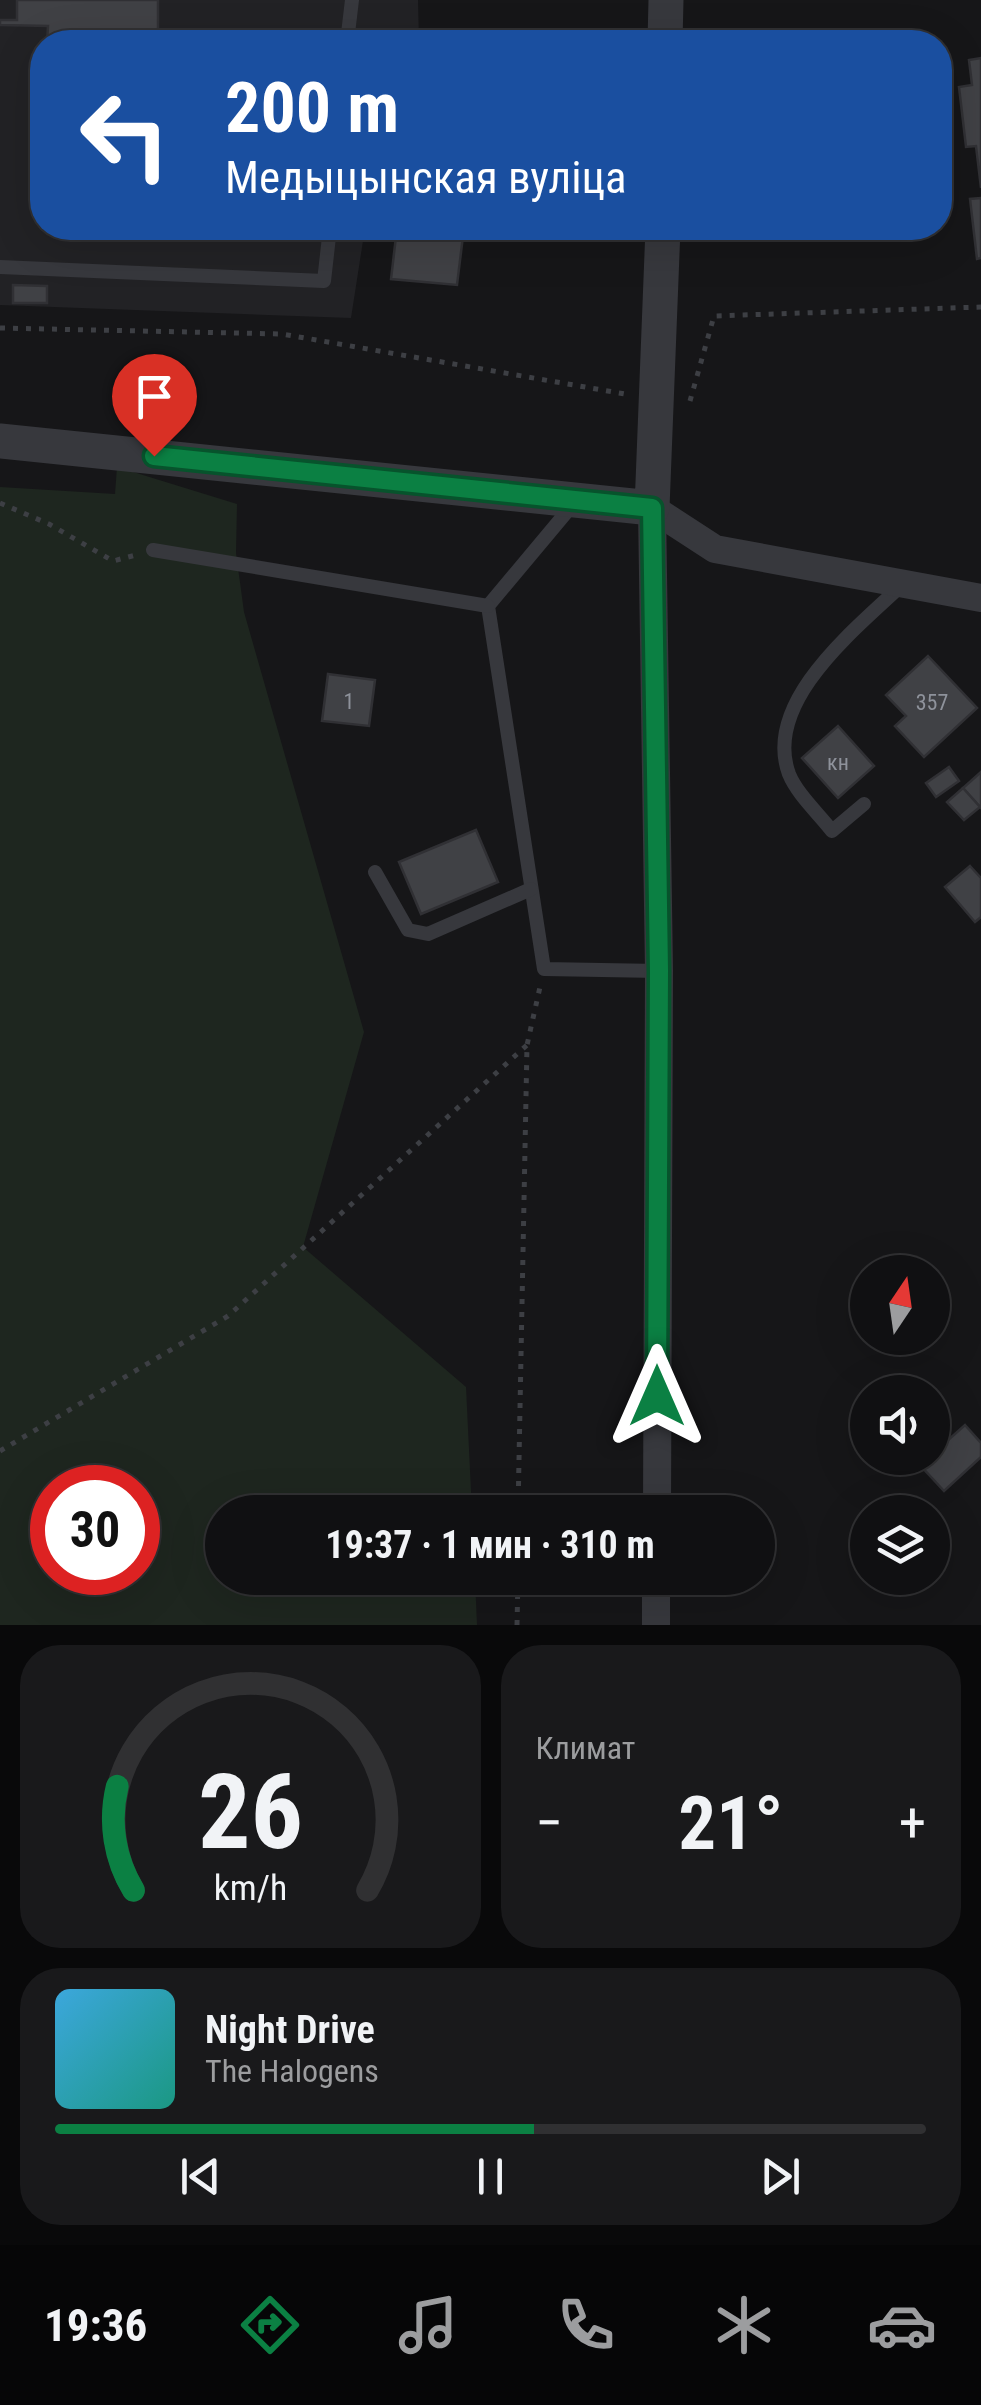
<!DOCTYPE html>
<html lang="ru">
<meta charset="utf-8">
<style>
body{margin:0;font-family:"Roboto Condensed",sans-serif;background:#19191b;color:#f1f3f6;height:100vh;display:flex;flex-direction:column;font-size:38px;white-space:nowrap}
*{box-sizing:border-box;margin:0}
p{font-size:32px;color:#9c9d9f}
.icon{flex:none;width:55px;height:55px;fill:none;stroke:currentColor;stroke-width:2;stroke-linecap:round;stroke-linejoin:round}
.map{position:relative;height:1625px;overflow:hidden}
.drawer{display:flex;flex-direction:column;gap:20px;padding:20px;background:#09090a;flex:1}
.drawer>*{flex:none}
.hud{position:absolute;left:30px;top:30px;width:922px;height:210px;border-radius:40px;box-shadow:0 10px 40px #0002,0 0 0 2px #303032;background:#1a4fa0;color:#fff;overflow:hidden}
.needle{width:65px;rotate:13deg}
.fabs{position:absolute;left:850px;top:1255px;display:grid;gap:20px}
.fabs a{display:grid;place-items:center;width:100px;height:100px;border-radius:50%;background:#101012;box-shadow:0 10px 40px #0002,0 0 0 2px #303032;font-size:50px}
.speed{position:absolute;left:30px;top:1465px;display:flex;gap:20px;font-size:50px;font-weight:700;text-align:center}
.speed>*{display:grid;place-content:center;width:130px;height:130px;border-radius:50%;background:#101012;box-shadow:0 10px 40px #0002,0 0 0 2px #303032;line-height:1}
.speed .limit{border:15px solid #d22;background:#fff;color:#111}
.pin{position:absolute;display:grid;place-items:center;width:85px;height:85px;color:#fff;margin:-102px -42px;border-radius:50% 50% 50% 0;rotate:-45deg;box-shadow:0 0 10px #0007}
.pin .icon{rotate:45deg}
.me{position:absolute;width:110px;margin:-55px;rotate:0deg;stroke-linejoin:round;filter:drop-shadow(0 0 8px #0008)}
.turn{display:flex;align-items:center;gap:35px;height:210px;padding:0 30px;font-size:45px}
.turn .icon{width:130px;height:130px;stroke-width:2.5}
.turn b{display:block;font-size:70px;line-height:85px}
.big{font-size:75px;font-weight:700;line-height:1.1}
.drawer .card{flex:1;display:flex;flex-direction:column;justify-content:center;gap:15px;min-width:0;padding:0 35px;border-radius:40px;background:#19191b}
.drawer .dial{align-items:center;gap:0}
.dial svg{height:260px;overflow:visible;fill:none;stroke:#303032;stroke-width:7;stroke-linecap:round;text-anchor:middle}
.dial text{fill:#f1f3f6;stroke:none}
.song{display:flex;align-items:center;gap:30px}
.cover{width:120px;height:120px;border-radius:15px;background:linear-gradient(135deg,hsl(200 70% 55%),hsl(170 70% 35%))}
.played{height:10px;border-radius:5px;background:linear-gradient(90deg,#0b8043 55%,#303032 55%)}
.keys{display:flex;justify-content:space-around;direction:ltr}
.heat{display:flex;justify-content:space-between;align-items:center;font-size:55px;direction:ltr}
.drawer .tiles{flex:1;display:grid;gap:20px;grid-template-columns:1fr 1fr}
.card:last-child{grid-column:span 2}
.trip{position:absolute;left:205px;top:1495px;width:570px;height:100px;border-radius:50px;background:#101012;box-shadow:0 10px 40px #0002,0 0 0 2px #303032;font-weight:700;line-height:100px;text-align:center}
.dock{display:flex;height:160px;justify-content:space-around;align-items:center;background:#060607;color:#9c9d9f}
.dock .icon{width:70px;height:70px}
.dock .active{color:#0b8043}
.dock b{font-size:45px;color:#f1f3f6}
.map>svg:first-child{display:block}
.built{fill:#222225}
.green{fill:#1e261f;fill-rule:evenodd}
.building{fill:#404145;stroke:#303034;stroke-width:2.5}
.lines{fill:none;stroke-linecap:round;stroke-linejoin:round}
.path{stroke:#3d3f44;stroke-width:5;stroke-dasharray:5 8;stroke-linecap:butt}
.service{stroke:#37383d;stroke-width:14}
.minor{stroke:#37383d;stroke-width:28}
.tertiary{stroke:#37383d;stroke-width:35}
.route-casing{stroke:#07532c;stroke-width:25}
.route{stroke:#0b8043;stroke-width:18}
.labels{text-anchor:middle;dominant-baseline:central;stroke-width:8;stroke-linejoin:round;paint-order:stroke}
.number-label{font-size:22px;fill:#8e929b}
</style>
<div class="map">
<svg width="981" height="1625" viewBox="0 0 981 1625">
<rect width="100%" height="100%" fill="#161618"/>
<polygon class="built" points="0,0 418,0 419,42 42,42 42,228 365,228 351,318 0,305"/>
<path class="green" d="M117,467L237,504L236,553L244,612L364,1032L303,1247L466,1387L472,1512H222V1578H475L477,1625H0V487L115,494ZM52,1488H138V1572H52Z"/>
<g class="building">
<polygon points="17,0 158,0 158,42 47,42 48,26 0,25 0,20 17,20"/>
<polygon points="981,58 981,188 976,146 966,147 959,87 972,85 969,60"/>
<polygon points="981,198 981,258 977,259 970,199"/>
<polygon points="397,228 464,228 457,285 391,279"/>
<polygon points="13,285 47,286 47,303 13,303"/>
<polygon points="928,656 977,708 924,757 895,726 906,716 886,695"/>
<polygon points="328,674 375,680 369,726 322,721"/>
<polygon points="838,726 874,766 838,798 802,758"/>
<polygon points="949,767 959,781 936,797 926,783"/>
<polygon points="981,772 981,808 963,788"/>
<polygon points="963,788 980,807 964,820 947,802"/>
<polygon points="476,830 498,882 421,914 399,862"/>
<polygon points="970,866 981,878 981,917 975,922 945,887"/>
<polygon points="965,1425 981,1443 981,1457 944,1491 920,1465"/>
</g>
<g class="lines">
<g class="path">
<polyline points="0,328 282,334 625,394"/>
<polyline points="690,401 714,316 981,307"/>
<polyline points="0,503 49,524 113,561 136,555"/>
<polyline points="0,1451 228,1316 527,1045"/>
<polyline points="518,1512 527,1045 540,987"/>
<polyline points="517,1625 518,1578"/>
</g>
<g class="service">
<polyline points="347,42 352,0"/>
<polyline points="0,267 324,281 330,228"/>
<polyline points="575,502 488,606 544,969 659,971"/>
<polyline points="153,550 488,606"/>
<path d="M864,804L832,831C819,814 797,794 789,774C762,701 858,627 904,583"/>
<polyline points="375,872 408,930 428,934 531,889"/>
</g>
<g class="minor">
<polyline points="652,508 659,971 657,1512"/>
<polyline points="652,508 715,549 981,598"/>
<polyline points="656,1625 656,1578"/>
</g>
<g class="tertiary">
<polyline points="665,42 666,0"/>
<polyline points="0,441 652,508 663,228"/>
</g>
</g>
<g class="lines">
<g class="route-casing">
<polyline id="route" points="154,456 652,508 659,971 657,1396"/>
</g>
<use href="#route" class="route"/>
</g>
<g class="labels">
<g class="number-label">
<text x="349" y="701">1</text>
<text x="932" y="702">357</text>
<text x="838" y="762">кн</text>
</g>
</g>
</svg>
<div class="fabs">
<a><svg class="needle" viewBox="-14 -14 28 28"><path d="M0-13l5 13h-10z" fill="#e53935"/><path d="M0 13l5-13h-10z" fill="#9c9d9f"/></svg></a>
<a><svg class="icon" aria-label="sound" viewBox="0 0 24 24"><path d="M4 9h4l5-4v14l-5-4H4zM17 9q2 3 0 6"/></svg></a>
<a><svg class="icon" aria-label="layers" viewBox="0 0 24 24"><path d="M12 4l9 5-9 5-9-5zM3 14l9 5 9-5"/></svg></a>
</div>
<div class="speed"><div class="limit">30</div></div>
<div class="pin" style="left:154px;top:456px;background:#d93025"><svg class="icon" aria-label="arrive" viewBox="0 0 24 24"><path d="M6 21V4h12l-3 4 3 4H6"/></svg></div>
<svg class="me" style="left:657px;top:1396px" viewBox="-20 -20 40 40"><path d="M0-17L14 15 0 8-14 15z" fill="#0b8043" stroke="#fff" stroke-width="4"/></svg>
<div class="trip">19:37 · 1 мин · 310 m</div>
<div class="hud">
<div class="turn"><svg class="icon" aria-label="left" viewBox="0 0 24 24"><path d="M17 20v-9H6M10 6l-5 5 5 5"/></svg><div><b>200 m</b>Медыцынская вуліца</div></div>
</div>
</div>
<section class="drawer">
<div class="tiles">
<div class="card dial"><svg viewBox="0 0 100 80">
<path d="M14 69A42 42 0 1 1 86 69"/>
<path d="M14 69A42 42 0 0 1 9 37" stroke="#0b8043"/>
<text x="50" y="56" font-size="32" font-weight="700">26</text>
<text x="50" y="72" font-size="11">km/h</text>
</svg></div>
<div class="card"><p>Климат</p>
<div class="heat"><a>−</a><b class="big">21°</b><a>+</a></div>
</div>
<div class="card">
<div class="song"><i class="cover"></i><div><b>Night Drive</b><p>The Halogens</p></div></div>
<div class="played"></div>
<div class="keys"><svg class="icon" aria-label="previous" viewBox="0 0 24 24"><path d="M18 5L8 12l10 7zM5 5v14"/></svg><svg class="icon" aria-label="pause" viewBox="0 0 24 24"><path d="M8 5v14M16 5v14"/></svg><svg class="icon" aria-label="next" viewBox="0 0 24 24"><path d="M6 5l10 7-10 7zM19 5v14"/></svg></div>
</div>
</div>
</section>
<nav class="dock">
<b>19:36</b>
<svg class="icon active" aria-label="directions" viewBox="0 0 24 24"><path d="M12 3l9 9-9 9-9-9zM9 14v-3h6M13 9l2 2-2 2"/></svg>
<svg class="icon" aria-label="music" viewBox="0 0 24 24"><path d="M9 18V5l10-2v13"/><circle cx="6" cy="18" r="3"/><circle cx="16" cy="16" r="3"/></svg>
<svg class="icon" aria-label="phone" viewBox="0 0 24 24"><path d="M5 4h4l2 5-3 2q2 4 5 5l2-3 5 2v4C11 20 4 13 5 4z"/></svg>
<svg class="icon" aria-label="climate" viewBox="0 0 24 24"><path d="M12 3v18M4 7l16 10M4 17L20 7"/></svg>
<svg class="icon" aria-label="car" viewBox="0 0 24 24"><path d="M5 17H2v-5l4-1 3-4h7l3 4 3 1v5h-3M9 17h6M6 11h13"/><circle cx="7" cy="17" r="2"/><circle cx="17" cy="17" r="2"/></svg>
</nav>
